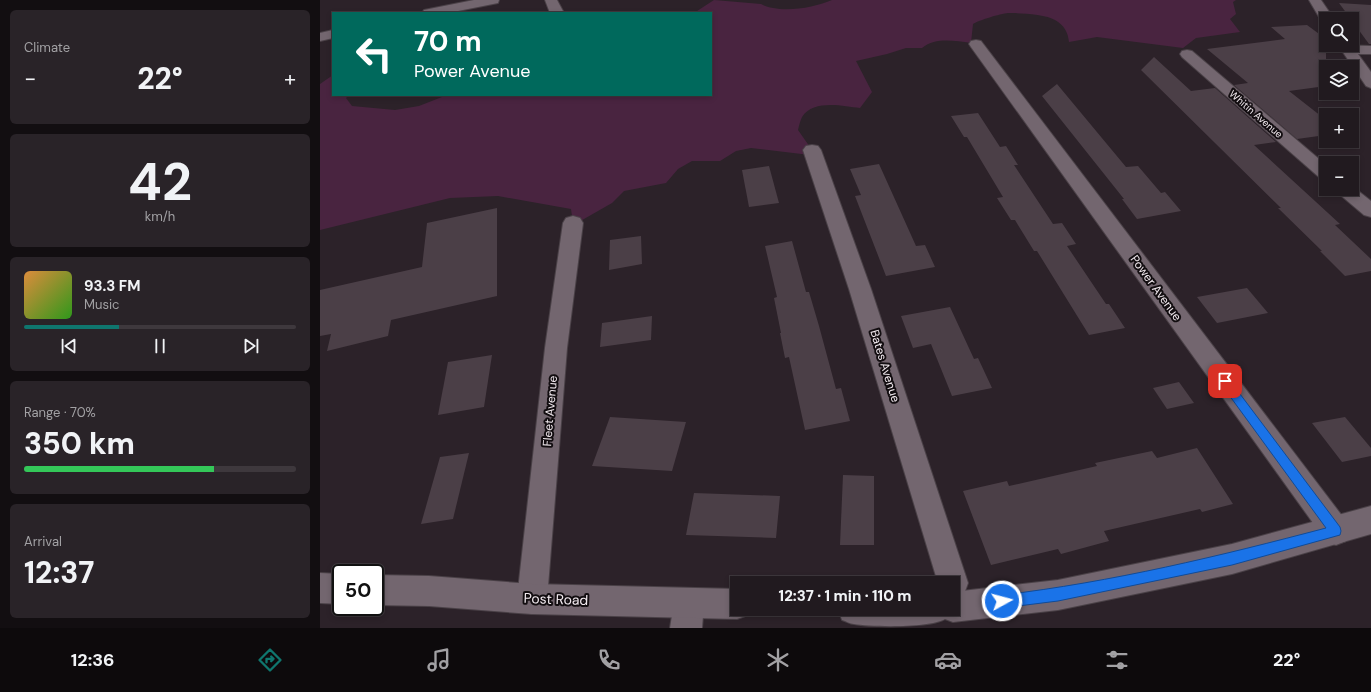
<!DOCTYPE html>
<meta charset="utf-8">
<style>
body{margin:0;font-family:"DM Sans",sans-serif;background:#292328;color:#f1f3f6;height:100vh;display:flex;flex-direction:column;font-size:15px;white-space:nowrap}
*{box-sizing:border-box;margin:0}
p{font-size:13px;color:#a2a1a4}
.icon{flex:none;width:22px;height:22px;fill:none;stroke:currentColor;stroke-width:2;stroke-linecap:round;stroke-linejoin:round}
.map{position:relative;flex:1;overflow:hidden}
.sheet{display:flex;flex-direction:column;gap:10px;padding:10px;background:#120e11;width:320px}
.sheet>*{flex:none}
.top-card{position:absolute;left:12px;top:12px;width:380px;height:84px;border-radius:0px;box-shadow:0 2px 6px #0003,0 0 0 1px #3e383d;background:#00695c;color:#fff;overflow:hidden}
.tools{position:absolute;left:999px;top:12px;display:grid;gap:8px}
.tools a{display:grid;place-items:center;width:40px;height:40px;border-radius:0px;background:#211a1f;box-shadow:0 2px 6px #0003,0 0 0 1px #3e383d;font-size:20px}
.speed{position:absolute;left:12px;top:564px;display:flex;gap:8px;font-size:20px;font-weight:700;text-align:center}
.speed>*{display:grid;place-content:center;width:52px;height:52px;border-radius:50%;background:#211a1f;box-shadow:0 2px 6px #0003,0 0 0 1px #3e383d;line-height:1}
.speed .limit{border:2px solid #111;border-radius:6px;background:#fff;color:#111}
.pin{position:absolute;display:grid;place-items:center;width:34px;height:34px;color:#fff;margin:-17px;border-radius:8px;box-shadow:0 2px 6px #0006}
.me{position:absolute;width:44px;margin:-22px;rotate:83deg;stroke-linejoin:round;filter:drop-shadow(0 0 3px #0008)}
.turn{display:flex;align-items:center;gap:14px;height:84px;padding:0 16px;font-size:18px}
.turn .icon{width:52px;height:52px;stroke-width:2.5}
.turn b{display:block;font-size:28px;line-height:34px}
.big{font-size:30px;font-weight:800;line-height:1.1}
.sheet .card{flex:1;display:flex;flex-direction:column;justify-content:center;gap:6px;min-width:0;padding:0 14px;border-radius:6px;background:#292328}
.sheet .dial{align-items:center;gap:0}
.dial b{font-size:52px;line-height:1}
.song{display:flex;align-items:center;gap:12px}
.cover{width:48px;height:48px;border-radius:6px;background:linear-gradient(135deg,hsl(30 70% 55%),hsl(110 70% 35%))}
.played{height:4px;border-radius:2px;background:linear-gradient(90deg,#0f766e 35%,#3e383d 35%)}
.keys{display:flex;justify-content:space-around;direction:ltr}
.heat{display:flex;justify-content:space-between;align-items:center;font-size:22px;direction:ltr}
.charge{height:6px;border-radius:3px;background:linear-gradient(90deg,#34c759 70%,#3e383d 0)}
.trip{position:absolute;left:410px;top:576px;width:230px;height:40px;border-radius:0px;background:#211a1f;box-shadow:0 2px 6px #0003,0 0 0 1px #3e383d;font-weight:800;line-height:40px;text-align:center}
.tab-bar{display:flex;height:64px;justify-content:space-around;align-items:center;background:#0d0a0c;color:#a2a1a4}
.tab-bar .icon{width:28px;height:28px}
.tab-bar .active{color:#0f766e}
.tab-bar b{font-size:18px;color:#f1f3f6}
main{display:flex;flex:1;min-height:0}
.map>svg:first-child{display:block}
.green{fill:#492440}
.building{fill:#4b3f47}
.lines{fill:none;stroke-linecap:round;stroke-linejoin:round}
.minor-casing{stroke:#4a4147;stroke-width:2}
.secondary-casing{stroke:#4a4147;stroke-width:2}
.minor{fill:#73666f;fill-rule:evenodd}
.secondary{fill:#73666f;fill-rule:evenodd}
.route{fill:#1a73e8;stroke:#114b97}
.labels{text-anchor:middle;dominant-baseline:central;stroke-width:4;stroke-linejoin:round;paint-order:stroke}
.far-street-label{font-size:10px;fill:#f3ebf0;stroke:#120d10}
.street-label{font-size:12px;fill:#f3ebf0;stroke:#120d10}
.near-street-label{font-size:14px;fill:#f3ebf0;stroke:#120d10}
</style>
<main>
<section class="sheet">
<div class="card"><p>Climate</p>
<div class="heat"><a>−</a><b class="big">22°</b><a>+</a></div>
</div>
<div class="card dial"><b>42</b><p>km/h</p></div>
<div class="card">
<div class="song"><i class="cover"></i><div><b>93.3 FM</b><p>Music</p></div></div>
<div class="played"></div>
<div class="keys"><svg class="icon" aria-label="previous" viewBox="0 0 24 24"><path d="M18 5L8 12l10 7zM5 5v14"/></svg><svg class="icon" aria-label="pause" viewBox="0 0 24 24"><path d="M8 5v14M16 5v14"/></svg><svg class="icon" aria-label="next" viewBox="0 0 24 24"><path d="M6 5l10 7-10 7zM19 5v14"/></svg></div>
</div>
<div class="card"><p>Range · 70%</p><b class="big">350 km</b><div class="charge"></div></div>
<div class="card"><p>Arrival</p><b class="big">12:37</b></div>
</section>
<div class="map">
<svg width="1051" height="628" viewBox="0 0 1051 628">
<rect width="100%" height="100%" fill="#2c2229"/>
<path class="green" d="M394,0L441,4C459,14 494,8 512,0H916L913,2L916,14L910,19L920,32L876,38L863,48L777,37L749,42C748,32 744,25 735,20C726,14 699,13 688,13C680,14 659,20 653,24L651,43C634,41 616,37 602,48H586L567,54L536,61L552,92L540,108C523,106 493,99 482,117C480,121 479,126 478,130L492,150L490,155L431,148L416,151L400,161H372L358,169L346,183L304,191L292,203L257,223H253L251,209L178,196L130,198L0,230V84L13,75V95H29L26,98L32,106L75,110L99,106L127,95H391V13H374Z"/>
<g class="building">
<polygon points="1019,3 1051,5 1051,44 1049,44"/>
<polygon points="987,25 1006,39 1006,86 969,91 1006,120 1006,135 977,139 914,85 928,83 887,49 965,39 951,27"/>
<polygon points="834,57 871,91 895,88 956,142 934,145 1020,224 1015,225 1051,259 1051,271 1025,276 1000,251 1002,251 958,208 961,208 821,70"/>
<polygon points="737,84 806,167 818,166 841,193 845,192 861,211 817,219 802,199 804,199 722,96"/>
<polygon points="658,113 680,147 686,146 698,165 694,165 733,224 742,223 756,244 747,246 786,304 789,304 805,328 769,335 717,251 714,251 695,220 691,220 677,198 683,197 647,137 644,137 631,116"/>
<polygon points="559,164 596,246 605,245 615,267 566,276 535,196 541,195 530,169"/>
<polygon points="449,166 459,203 429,207 422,170"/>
<polygon points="177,208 177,296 71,320 68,336 7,351 11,334 0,336 0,290 102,267 107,223"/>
<polygon points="321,236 322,264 289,270 290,240"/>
<polygon points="472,241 486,292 489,292 499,326 516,389 521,388 530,421 485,430 469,357 465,358 460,333 461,333 454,298 457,297 445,246"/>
<polygon points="927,288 948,313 897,323 877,297"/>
<polygon points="630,307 654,359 658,358 672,388 632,396 611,344 593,348 581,316"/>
<polygon points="332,316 331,340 280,347 282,323"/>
<polygon points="172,355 164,407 118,415 128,362"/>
<polygon points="859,382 874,403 847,409 833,388"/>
<polygon points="290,417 366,422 352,471 272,466"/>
<polygon points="1025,417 1051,448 1051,456 1022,462 992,423"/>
<polygon points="877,448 913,504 882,512 880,509 784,531 789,541 741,554 738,549 671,565 643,491 687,481 689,486 777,466 775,463 832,451 837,458"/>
<polygon points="149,453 133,519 101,524 120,457"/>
<polygon points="523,475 554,476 554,545 520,545"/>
<polygon points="374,493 460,496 456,538 366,535"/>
</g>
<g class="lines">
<g class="minor-casing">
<g id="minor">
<polygon points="154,0 179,0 178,3 128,13 102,13 104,10"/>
<polygon points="225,0 237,0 244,13 230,13"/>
<polygon points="989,0 1001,0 1014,19 1006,19 1006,23 1002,22"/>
<polygon points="13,30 13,38 0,41 0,33"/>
<polygon points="656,40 661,41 1026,521 1030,531 1026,541 1016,545 1006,541 651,47 649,44 651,41"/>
<polygon points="1018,45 1051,46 1051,54 1038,54 1051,72 1051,88 1046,86"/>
<polygon points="867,50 872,51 1006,165 1006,180 1000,178 862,57 860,54 862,51"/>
<polygon points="492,145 498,146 501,150 551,289 648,583 644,594 633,598 633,583 618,583 529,289 483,150 486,146"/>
<polygon points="1032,186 1051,201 1051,217 1044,215 1018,193 1015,189 1032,189"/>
<polygon points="253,216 260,218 263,223 247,348 227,599 223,610 212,614 201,610 197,599 225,348 243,223 246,218"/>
<polygon points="369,588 380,592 384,603 382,628 350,628 354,603 358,592"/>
</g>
</g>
<g class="secondary-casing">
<g id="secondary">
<path d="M1051,506V534L912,574L738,610L633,622L625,619C611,628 551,627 534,624C530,624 526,621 522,620L518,609H633V592L738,580L912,544Z"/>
<polygon points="0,573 21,574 21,604 0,603"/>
<polygon points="55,575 109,576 212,584 417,589 417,609 430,609 428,615 417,619 212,614 109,606 55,605"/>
</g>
</g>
<use href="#minor" class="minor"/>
<use href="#secondary" class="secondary"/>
</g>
<path class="route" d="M905,377L908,378L1020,527L1021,531L1020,535L912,565L738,601L682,608L678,606L676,601L678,597L682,595C792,582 900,556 1006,528L901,384L900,381L901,378Z"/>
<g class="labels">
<g class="far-street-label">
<text transform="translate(936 114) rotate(41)">Whitin Avenue</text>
</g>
<g class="street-label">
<text transform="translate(836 288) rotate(54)">Power Avenue</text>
<text transform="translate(565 366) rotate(73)">Bates Avenue</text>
<text transform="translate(230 411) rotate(-85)">Fleet Avenue</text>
</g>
<g class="near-street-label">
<text transform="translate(236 599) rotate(2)">Post Road</text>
</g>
</g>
</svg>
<div class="tools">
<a><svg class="icon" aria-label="search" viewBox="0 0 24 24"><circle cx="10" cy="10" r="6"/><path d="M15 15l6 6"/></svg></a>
<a><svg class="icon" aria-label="layers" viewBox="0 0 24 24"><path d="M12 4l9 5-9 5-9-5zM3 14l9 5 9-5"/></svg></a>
<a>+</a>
<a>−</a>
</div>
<div class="speed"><div class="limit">50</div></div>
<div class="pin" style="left:905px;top:381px;background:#d93025"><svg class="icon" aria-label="arrive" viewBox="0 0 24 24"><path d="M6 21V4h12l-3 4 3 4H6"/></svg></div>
<svg class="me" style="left:682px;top:601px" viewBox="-20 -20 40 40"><circle r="17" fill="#1a73e8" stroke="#fff" stroke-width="3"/><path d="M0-11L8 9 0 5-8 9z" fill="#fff"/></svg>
<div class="trip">12:37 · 1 min · 110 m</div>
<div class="top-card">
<div class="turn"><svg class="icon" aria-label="left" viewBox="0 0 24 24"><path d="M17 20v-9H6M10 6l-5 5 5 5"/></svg><div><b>70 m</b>Power Avenue</div></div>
</div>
</div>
</main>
<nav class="tab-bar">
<b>12:36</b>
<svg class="icon active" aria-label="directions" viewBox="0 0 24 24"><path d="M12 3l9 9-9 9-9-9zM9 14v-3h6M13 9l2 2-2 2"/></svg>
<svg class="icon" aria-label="music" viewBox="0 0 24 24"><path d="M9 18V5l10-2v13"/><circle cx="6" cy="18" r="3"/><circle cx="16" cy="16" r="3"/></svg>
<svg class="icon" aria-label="phone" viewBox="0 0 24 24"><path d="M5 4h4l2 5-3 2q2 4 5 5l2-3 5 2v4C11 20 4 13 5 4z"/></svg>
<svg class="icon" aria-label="climate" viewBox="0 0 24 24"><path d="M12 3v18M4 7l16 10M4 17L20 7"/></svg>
<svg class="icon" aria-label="car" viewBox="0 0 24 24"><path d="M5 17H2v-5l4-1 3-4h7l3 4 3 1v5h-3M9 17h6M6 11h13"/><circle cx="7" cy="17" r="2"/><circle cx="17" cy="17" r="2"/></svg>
<svg class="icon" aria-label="filters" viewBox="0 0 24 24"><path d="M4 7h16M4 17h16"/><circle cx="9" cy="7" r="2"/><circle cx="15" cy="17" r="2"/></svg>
<b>22°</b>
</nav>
